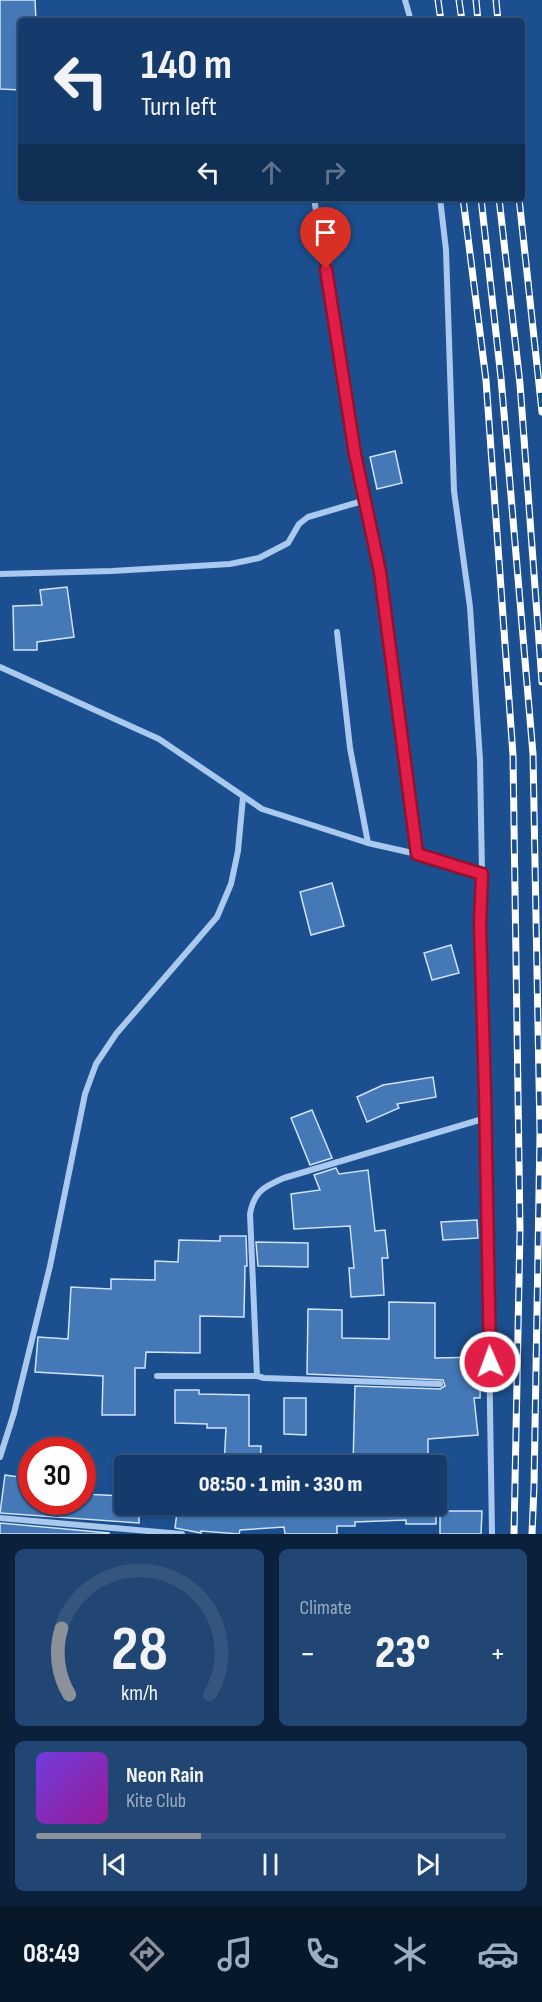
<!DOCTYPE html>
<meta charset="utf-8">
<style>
body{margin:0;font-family:"Sofia Sans Condensed",sans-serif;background:#214673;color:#f1f3f6;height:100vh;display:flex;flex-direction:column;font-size:22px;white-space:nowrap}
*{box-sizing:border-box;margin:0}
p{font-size:20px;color:#9dadc1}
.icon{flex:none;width:33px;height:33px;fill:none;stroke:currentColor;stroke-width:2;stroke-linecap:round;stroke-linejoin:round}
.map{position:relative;height:1534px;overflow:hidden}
.details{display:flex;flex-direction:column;gap:15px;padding:15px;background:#0b203b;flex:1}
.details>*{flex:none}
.guide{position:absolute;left:18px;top:18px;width:507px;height:183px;border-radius:6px;box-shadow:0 2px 4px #0004,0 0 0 2px #33557e;background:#143b6b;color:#f1f3f6;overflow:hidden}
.speed{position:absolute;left:18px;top:1437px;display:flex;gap:12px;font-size:30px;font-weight:700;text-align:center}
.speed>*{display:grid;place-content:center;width:78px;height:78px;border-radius:50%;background:#143b6b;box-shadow:0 2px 4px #0004,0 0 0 2px #33557e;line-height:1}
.speed .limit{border:9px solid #d22;background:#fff;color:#111}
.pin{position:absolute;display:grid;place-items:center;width:51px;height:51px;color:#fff;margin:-62px -26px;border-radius:50% 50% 50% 0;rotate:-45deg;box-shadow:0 0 6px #0007}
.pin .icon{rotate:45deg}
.me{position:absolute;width:66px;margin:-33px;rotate:358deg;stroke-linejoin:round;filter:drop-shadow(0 0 4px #0008)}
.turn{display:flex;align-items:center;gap:21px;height:126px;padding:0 24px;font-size:27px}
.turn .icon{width:78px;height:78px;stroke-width:2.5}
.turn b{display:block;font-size:42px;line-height:51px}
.lanes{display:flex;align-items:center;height:57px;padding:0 24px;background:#0003;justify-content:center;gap:30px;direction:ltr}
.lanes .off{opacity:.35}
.big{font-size:45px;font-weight:800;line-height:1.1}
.details .card{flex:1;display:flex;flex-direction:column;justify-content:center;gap:9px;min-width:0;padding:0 21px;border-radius:9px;background:#214673}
.details .dial{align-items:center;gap:0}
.dial svg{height:156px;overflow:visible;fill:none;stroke:#33557e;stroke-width:7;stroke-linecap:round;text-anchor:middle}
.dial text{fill:#f1f3f6;stroke:none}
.song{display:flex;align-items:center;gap:18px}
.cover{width:72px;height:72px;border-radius:9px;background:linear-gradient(135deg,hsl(260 70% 55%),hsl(300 70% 35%))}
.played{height:6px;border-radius:3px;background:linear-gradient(90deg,#8c9099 35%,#33557e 35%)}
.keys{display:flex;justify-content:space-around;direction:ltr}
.heat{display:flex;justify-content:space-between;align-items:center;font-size:33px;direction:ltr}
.details .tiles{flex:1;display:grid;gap:15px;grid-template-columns:1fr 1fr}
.card:last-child{grid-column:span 2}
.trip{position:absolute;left:114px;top:1455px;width:333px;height:60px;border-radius:6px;background:#143b6b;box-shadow:0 2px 4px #0004,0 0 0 2px #33557e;font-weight:800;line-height:60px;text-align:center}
.tabs{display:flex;height:96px;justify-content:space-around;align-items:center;background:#08182b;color:#9dadc1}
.tabs .icon{width:42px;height:42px}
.tabs .current{color:#8c9099}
.tabs b{font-size:27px;color:#f1f3f6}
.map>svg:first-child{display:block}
.building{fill:#4478b7;stroke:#cfe3fa;stroke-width:1.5}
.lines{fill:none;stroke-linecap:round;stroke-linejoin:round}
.street{stroke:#a9c9ee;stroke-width:6}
.rail-casing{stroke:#fff;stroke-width:7}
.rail{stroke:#1b4f8f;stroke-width:4.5;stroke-dasharray:14;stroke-linecap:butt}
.route-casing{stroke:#92132f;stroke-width:15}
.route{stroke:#e11d48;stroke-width:10}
</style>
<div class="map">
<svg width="542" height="1534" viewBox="0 0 542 1534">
<rect width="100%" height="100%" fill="#1b4f8f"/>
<g class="building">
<polygon points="0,0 35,0 36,21 21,21 21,90 0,89"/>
<polygon points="395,451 402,483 377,489 370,457"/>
<polygon points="67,587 74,637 37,642 37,650 14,650 13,606 42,605 40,590"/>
<polygon points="332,883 344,926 311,935 300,892"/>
<polygon points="451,945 459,973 432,980 424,953"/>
<polygon points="433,1077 436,1097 397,1104 399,1108 367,1122 357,1097 383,1085"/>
<polygon points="312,1110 332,1158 310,1165 291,1118"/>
<polygon points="336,1168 339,1174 368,1170 375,1231 385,1230 388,1258 382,1258 384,1295 351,1297 349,1268 354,1268 350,1226 294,1229 291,1194 320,1190 314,1175"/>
<polygon points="477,1220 478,1238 443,1240 441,1222"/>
<polygon points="220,1236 246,1236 247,1266 245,1266 244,1317 200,1316 200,1353 146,1352 145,1368 135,1368 135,1415 102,1415 103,1376 35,1372 38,1337 68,1339 71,1287 111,1289 111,1279 155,1280 155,1261 178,1262 179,1240 220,1241"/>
<polygon points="256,1242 308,1243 308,1267 258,1266"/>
<polygon points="389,1302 435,1303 435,1358 481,1357 480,1398 474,1398 478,1435 428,1439 428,1466 353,1466 355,1386 440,1389 445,1386 443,1380 307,1374 308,1309 342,1310 342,1338 389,1339"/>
<polygon points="175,1390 199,1390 199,1394 249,1395 249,1446 261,1446 260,1466 224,1466 226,1428 207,1428 207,1424 175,1423"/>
<polygon points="284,1398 306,1398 306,1435 284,1434"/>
<polygon points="5,1475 32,1479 32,1502 82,1502 82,1494 124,1496 124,1504 139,1504 139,1523 0,1513"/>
<polygon points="178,1504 436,1504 436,1524 406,1524 406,1520 355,1522 355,1526 337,1526 337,1534 285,1534 284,1527 240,1530 239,1534 201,1531 201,1533 175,1528"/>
<polygon points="440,1511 482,1511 481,1534 440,1534"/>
<polygon points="0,1523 109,1533 109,1534 0,1534"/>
</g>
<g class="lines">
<g class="street">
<polyline points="405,0 411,21"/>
<polyline points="314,198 355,454 380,572 417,854"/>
<polyline points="440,198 446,250 454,491 470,607 480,760 482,874 480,925 485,1092 492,1534"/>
<polyline points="0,574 112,571 230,564 259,558 288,543 299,524 308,517 366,500"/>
<polyline points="337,632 350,748 368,843"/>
<polyline points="0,667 159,739 262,809 368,843 417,854 482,874"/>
<polyline points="157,1376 257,1376"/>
<path d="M440,1384L264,1378L257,1376L250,1214C254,1191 264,1187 284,1178L486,1118"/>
<polyline points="0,1457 14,1413 50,1266 85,1094 96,1064 116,1034 217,917 231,884 238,851 243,797"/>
<polyline points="0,1518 182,1534"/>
</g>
<g class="rail-casing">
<g id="rail">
<polyline points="438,0 441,21"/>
<polyline points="459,0 462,21"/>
<polyline points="476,0 478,21"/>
<polyline points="496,0 498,21"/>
<polyline points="463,198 486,380 513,755 520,1230 514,1534"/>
<polyline points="481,198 501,378 533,754 540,1134 534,1487 532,1534"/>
<polyline points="499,198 520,384 542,682"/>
<polyline points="519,198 542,412"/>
</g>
</g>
<use href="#rail" class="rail"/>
</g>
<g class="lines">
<g class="route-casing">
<polyline id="route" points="326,269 355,454 380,572 417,854 482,874 480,925 485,1092 490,1362"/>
</g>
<use href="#route" class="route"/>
</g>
</svg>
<div class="speed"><div class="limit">30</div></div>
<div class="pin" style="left:326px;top:269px;background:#d93025"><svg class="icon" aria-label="arrive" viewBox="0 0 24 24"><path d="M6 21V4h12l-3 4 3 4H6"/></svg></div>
<svg class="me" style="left:490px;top:1362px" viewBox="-20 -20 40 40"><circle r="17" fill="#e11d48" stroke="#fff" stroke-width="3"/><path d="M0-11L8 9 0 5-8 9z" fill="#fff"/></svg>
<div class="trip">08:50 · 1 min · 330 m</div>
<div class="guide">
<div class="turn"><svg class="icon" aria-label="left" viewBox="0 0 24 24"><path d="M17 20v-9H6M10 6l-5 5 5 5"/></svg><div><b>140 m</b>Turn left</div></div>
<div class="lanes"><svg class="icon" aria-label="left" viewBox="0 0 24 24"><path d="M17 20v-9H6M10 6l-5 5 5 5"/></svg><svg class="icon off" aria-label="ahead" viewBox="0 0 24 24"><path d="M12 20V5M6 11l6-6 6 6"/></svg><svg class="icon off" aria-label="right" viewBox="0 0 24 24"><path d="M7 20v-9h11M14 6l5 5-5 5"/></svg></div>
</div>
</div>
<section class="details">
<div class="tiles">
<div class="card dial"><svg viewBox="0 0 100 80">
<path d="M14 69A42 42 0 1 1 86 69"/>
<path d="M14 69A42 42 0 0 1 10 35" stroke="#8c9099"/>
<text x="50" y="56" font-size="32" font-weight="700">28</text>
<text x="50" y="72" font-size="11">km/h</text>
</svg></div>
<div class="card"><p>Climate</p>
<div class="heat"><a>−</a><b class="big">23°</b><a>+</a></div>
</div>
<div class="card">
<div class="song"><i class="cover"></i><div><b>Neon Rain</b><p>Kite Club</p></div></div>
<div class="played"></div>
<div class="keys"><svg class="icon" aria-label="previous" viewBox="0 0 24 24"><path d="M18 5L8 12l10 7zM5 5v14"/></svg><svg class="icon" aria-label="pause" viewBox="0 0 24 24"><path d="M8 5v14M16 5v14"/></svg><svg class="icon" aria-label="next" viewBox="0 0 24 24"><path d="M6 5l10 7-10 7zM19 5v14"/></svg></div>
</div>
</div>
</section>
<nav class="tabs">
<b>08:49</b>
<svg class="icon current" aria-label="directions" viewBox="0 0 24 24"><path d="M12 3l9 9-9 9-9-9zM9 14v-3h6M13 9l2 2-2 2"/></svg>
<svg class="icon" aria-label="music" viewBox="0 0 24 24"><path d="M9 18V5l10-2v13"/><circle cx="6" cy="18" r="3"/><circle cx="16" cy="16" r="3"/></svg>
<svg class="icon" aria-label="phone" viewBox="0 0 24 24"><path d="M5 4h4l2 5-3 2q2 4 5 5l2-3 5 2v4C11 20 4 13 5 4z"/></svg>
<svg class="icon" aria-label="climate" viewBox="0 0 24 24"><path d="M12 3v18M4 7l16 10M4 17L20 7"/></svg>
<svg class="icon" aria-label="car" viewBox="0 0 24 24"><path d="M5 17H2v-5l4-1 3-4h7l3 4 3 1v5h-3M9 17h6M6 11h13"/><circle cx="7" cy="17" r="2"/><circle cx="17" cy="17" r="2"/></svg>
</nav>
